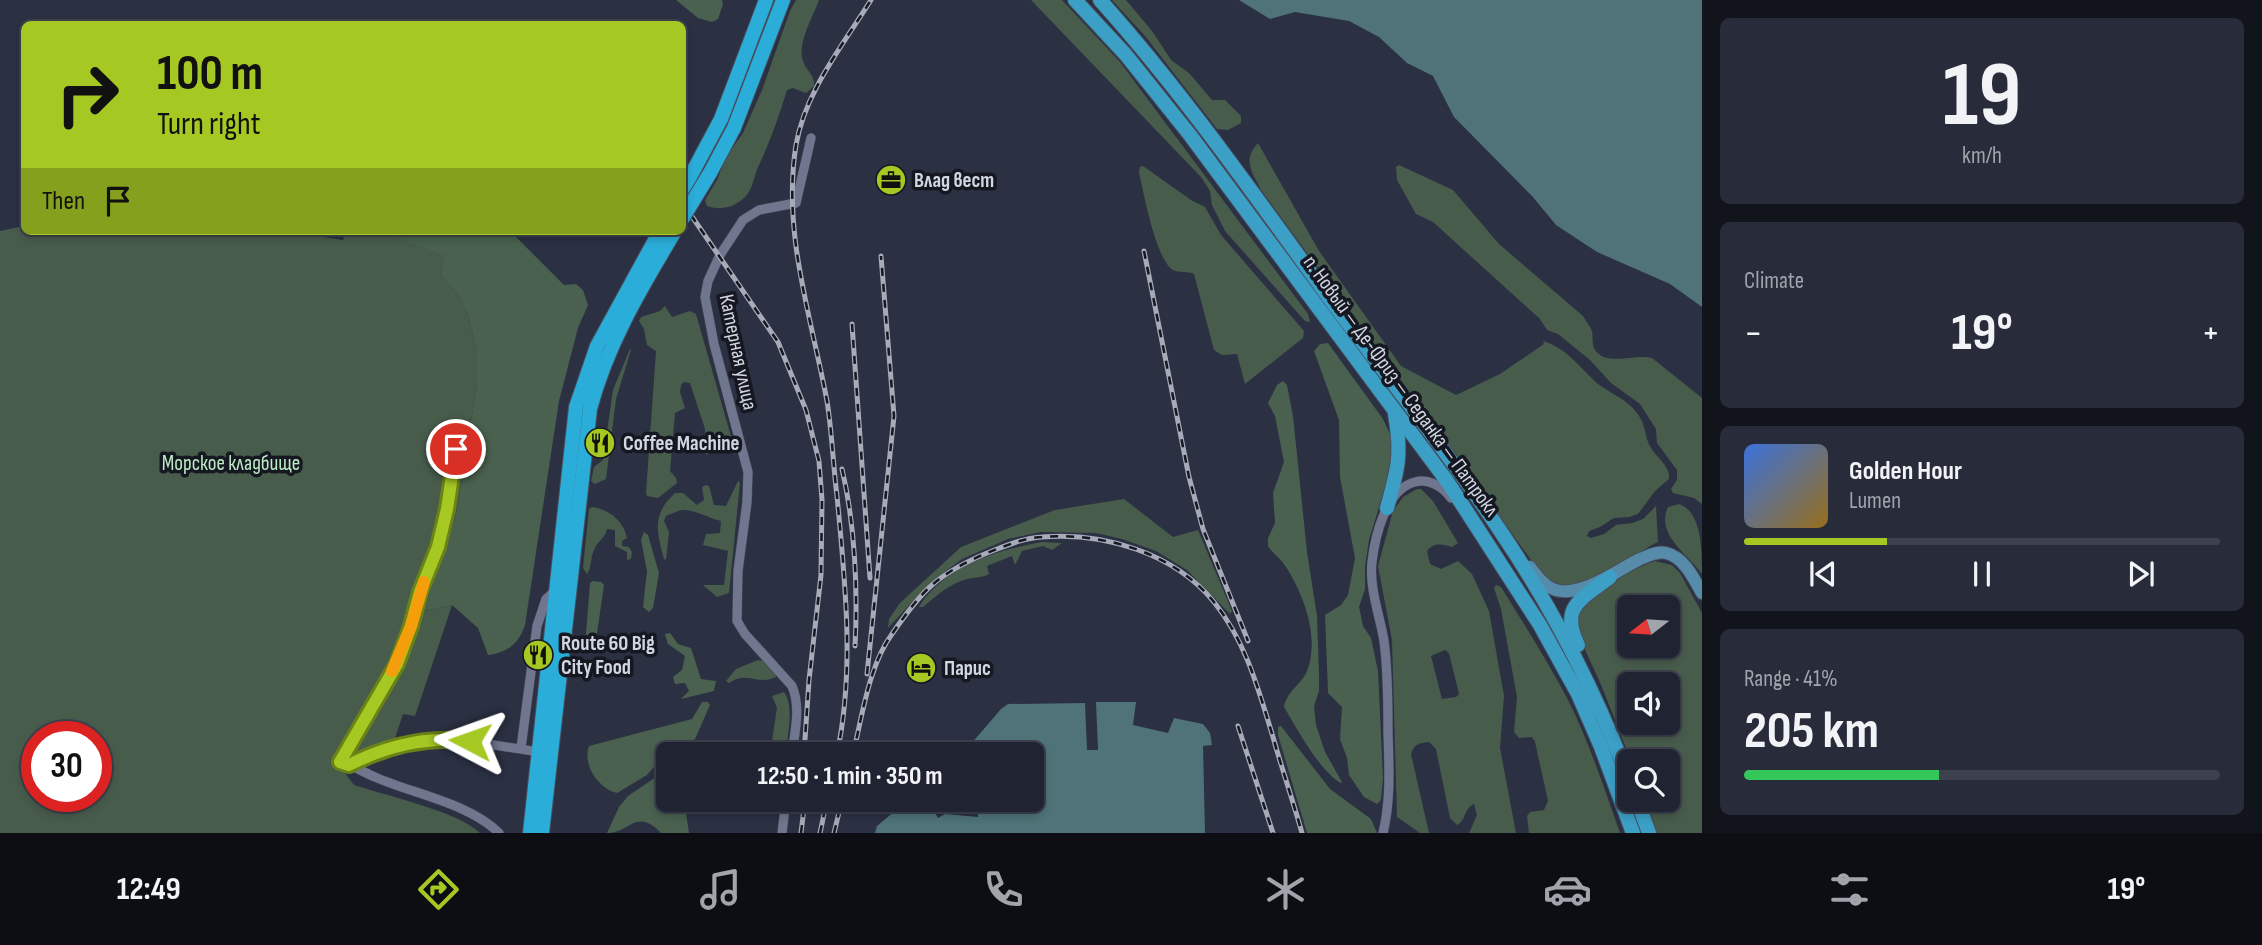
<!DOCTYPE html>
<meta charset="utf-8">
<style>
body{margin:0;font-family:"Sofia Sans Condensed",sans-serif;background:#282c3a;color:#f1f3f6;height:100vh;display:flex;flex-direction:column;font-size:26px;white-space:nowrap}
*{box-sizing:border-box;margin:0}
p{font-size:23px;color:#a2a4ac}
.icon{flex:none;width:38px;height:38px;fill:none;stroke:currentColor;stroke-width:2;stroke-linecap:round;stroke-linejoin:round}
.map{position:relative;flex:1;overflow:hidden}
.details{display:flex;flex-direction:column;gap:18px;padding:18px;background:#12141c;width:560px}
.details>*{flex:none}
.banner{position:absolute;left:21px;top:21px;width:665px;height:214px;border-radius:10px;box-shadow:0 4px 10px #0003,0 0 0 2px #3d414d;background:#a5c823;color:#111;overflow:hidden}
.needle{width:46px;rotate:253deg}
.fabs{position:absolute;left:1617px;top:595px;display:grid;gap:14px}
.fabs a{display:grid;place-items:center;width:63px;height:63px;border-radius:10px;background:#202432;box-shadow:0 4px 10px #0003,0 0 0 2px #3d414d;font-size:35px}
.speed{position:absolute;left:21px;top:721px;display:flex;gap:14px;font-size:35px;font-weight:700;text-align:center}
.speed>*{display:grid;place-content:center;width:91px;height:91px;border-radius:50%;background:#202432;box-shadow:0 4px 10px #0003,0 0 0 2px #3d414d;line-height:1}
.speed .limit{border:10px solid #d22;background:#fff;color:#111}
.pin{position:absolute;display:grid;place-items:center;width:60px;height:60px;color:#fff;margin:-30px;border:4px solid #fff;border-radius:50%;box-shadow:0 2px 7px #0007}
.me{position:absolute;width:77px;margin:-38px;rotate:274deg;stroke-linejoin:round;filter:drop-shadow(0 0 5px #0008)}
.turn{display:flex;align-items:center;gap:24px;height:147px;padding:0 21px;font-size:32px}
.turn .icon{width:91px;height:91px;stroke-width:2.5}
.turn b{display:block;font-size:49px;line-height:60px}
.then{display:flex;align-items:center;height:66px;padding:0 21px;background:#0003;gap:14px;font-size:26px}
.big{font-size:52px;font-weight:700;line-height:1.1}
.details .widget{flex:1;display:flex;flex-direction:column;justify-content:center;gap:10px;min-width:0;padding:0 24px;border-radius:10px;background:#282c3a}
.details .dial{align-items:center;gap:0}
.dial b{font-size:91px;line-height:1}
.song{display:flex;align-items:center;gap:21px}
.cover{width:84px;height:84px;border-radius:10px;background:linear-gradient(135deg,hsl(220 70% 55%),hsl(40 70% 35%))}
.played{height:7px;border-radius:4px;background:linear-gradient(90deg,#a5c823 30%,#3d414d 30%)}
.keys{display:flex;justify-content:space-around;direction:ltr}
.heat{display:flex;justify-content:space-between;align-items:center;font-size:38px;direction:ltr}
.charge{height:10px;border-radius:5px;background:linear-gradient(90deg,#34c759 41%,#3d414d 0)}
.trip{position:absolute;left:656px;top:742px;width:388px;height:70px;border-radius:10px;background:#202432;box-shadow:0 4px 10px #0003,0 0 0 2px #3d414d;font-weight:700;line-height:70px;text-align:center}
.tab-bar{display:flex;height:112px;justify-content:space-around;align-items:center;background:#0d0e14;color:#a2a4ac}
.tab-bar .icon{width:49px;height:49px}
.tab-bar .selected{color:#a5c823}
.tab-bar b{font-size:32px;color:#f1f3f6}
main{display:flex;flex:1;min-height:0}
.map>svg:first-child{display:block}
.green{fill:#485c4c;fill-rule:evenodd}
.forest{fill:#49614e}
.water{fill:#4f7378}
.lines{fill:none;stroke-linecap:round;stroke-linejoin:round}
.minor-casing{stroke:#484d5d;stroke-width:10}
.secondary-casing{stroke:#484d5d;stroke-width:14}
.primary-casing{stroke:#484d5d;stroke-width:16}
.trunk-casing{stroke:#484d5d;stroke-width:16}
.minor{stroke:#70768d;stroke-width:9}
.secondary{stroke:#568ba9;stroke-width:12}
.primary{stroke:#3c9fc5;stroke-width:14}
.trunk{stroke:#2aadd8;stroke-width:14}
.rail-casing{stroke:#a7abb9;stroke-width:5}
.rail{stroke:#161821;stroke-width:2.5;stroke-dasharray:8;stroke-linecap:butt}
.trunk-bridge-casing{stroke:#484d5d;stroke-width:16;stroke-linecap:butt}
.trunk-bridge{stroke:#2aadd8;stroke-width:14}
.route-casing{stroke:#6b8217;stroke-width:18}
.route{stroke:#a5c823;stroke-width:12}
.slow{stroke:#f59e0b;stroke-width:12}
.labels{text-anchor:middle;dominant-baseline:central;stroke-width:7;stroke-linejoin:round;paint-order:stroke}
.poi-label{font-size:21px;font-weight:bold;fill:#d2d6e2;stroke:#161821;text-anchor:start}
.street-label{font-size:21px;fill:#d2d6e2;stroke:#161821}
.park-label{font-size:21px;fill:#bcebc5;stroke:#161821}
</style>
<main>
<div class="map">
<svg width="1702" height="833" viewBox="0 0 1702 833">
<rect width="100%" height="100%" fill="#2b3043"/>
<g class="green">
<path d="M796,0H819C813,17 797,43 803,61C806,71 815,74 814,86L806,93L793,88L787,90C779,116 771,139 760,163C755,172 754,182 750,190C742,205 723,212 707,206L705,200L717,180L726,157L743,133L762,90L790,11Z"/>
<polygon points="1031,0 1062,0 1120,62 1308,314 1310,322 1305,321 1225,231 1212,205 1210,191 1201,177"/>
<polygon points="1112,0 1126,0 1152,31 1171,60 1189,73 1212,100 1225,100 1241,116 1241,123 1228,130 1217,129 1145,36"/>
<path d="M1258,143L1319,251L1401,366L1456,395L1500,374L1544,344L1543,341C1567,348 1580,368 1598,384C1611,394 1627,399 1637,413C1647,426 1644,437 1651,448C1657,458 1671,467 1669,479L1655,491L1638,514L1629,517L1614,518L1600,527L1589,531L1587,536L1591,538L1604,534L1616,525L1632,523L1643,519L1656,506L1658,542C1636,553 1590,586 1567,586C1557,586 1550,582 1542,575L1261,190C1252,171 1242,161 1258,143Z"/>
<path d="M1399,165L1453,190L1499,244L1583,316C1586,321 1590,326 1592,331C1593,336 1592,343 1594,348C1604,368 1635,353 1652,358L1702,398V504L1694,498L1673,493L1671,489L1677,480V470L1657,443L1656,429L1640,404L1611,383L1590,360L1558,334L1547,330L1540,319L1433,222L1416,214L1397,180L1396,167Z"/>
<path d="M1143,166L1191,200L1205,207L1221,235L1304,331L1303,338L1245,384L1237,354L1222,355L1214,350L1194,274C1188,271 1179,273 1173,270C1156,260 1143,191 1139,172L1140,167Z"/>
<path d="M24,226V231H285L343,240L346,231H375L446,256L441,276L460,297L469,318L477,352V384L456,514L424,611L452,605L415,716L403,714L394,741L349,757L345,773L354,785C387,796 457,811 480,833H0V231ZM37,737H96V796H37Z"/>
<polygon points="665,306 672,317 690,311 696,314 736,454 734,454 728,442 713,441 710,443 710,452 707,455 705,453 705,429 690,383 684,382 681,385 680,392 685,408 675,413 670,471 676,478 677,483 658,498 647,496 646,493 656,351 647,345 644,329 639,321 641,317 660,311"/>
<polygon points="630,349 631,350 616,399 606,479 595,484 591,481 594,467 603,460 613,390"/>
<path d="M738,481L740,483L729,593L717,597L703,585H724L728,551L703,545L706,534L720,533L721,521C709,518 693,509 682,510C677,511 671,514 666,516L664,521L669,532L666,560L664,559C657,532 651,515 675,493H683L697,505L704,500L702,487L706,485L709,486L714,505L726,506Z"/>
<path d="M1417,489H1421L1433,501L1458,543L1452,547C1442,544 1434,542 1427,551L1430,564L1441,569L1458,561L1472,574L1489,611L1504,696L1500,748L1516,833H1469L1477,815L1474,804C1464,808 1466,821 1457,825L1450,818L1436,749L1429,742C1419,743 1414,744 1411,754L1429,833H1420L1397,817L1392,640L1378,566L1393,511L1403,497ZM1445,650L1449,653L1459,694L1456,697L1442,699L1431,656Z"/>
<polygon points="1124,499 1173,537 1198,530 1232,611 1230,614 1187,570 1156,551 1122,539 1096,533 1041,532 1008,539 962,559 930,583 888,628 889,619 900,603 961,547 1055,510"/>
<path d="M1679,504C1702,512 1702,550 1702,574C1689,555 1655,535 1668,507Z"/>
<path d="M592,507C608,509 624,521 627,538L622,541V546L629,547L632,552L631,559L627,560V552L615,546V530L607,529C604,540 597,541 594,550C590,558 592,567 587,574L583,568L589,509Z"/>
<path d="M1042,542L1062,543L1052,550L1043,546L1022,551L1015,565L1012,556L987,566L989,574C982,578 975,577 967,579C949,584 936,596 923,607H919C944,566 998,550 1042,542Z"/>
<path d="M1655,561L1672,565L1680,573L1702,613V833H1657L1645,800H1668V761H1631L1602,687L1578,634L1576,614C1595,591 1626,571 1655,561ZM1629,607H1668V646H1629ZM1629,684H1668V723H1629Z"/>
<path d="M1496,585L1501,587C1524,624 1547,660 1567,698C1589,741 1604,788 1620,833H1529L1527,816L1530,812L1544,810L1548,801L1535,742L1532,737L1519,738L1514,732L1517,697L1501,609L1494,588Z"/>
<path d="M758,660L763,661L776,675V677C757,686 748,670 729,683L726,681L736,669Z"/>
<path d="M784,692C795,708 787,735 786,754H770L777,708L772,696Z"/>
</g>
<g class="forest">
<polygon points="676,0 722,0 723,4 718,19 712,22 698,18"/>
<path d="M375,231H510L564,285L576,284L583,290L588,305L578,328L559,401L525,625C519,643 508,653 488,655L478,628L452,605L424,611L456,514L477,384V352L469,318L460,297L441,276L445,256Z"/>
<polygon points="1328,343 1383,419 1393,441 1392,464 1369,540 1365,566 1365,589 1359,607 1363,626 1371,638 1378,671 1383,778 1381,800 1377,804 1364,797 1349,775 1347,758 1340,739 1342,707 1328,693 1325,615 1341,605 1348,595 1355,558 1340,477 1339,420 1314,351 1320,344"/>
<path d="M1283,381L1287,385L1293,416L1307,552L1317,616L1319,674V691L1314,706L1316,725L1325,752L1342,782L1341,783C1320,772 1296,727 1284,707C1286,692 1302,684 1307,671C1320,638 1304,595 1286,567C1281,559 1273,554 1268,546V538L1275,523L1273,493L1284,462L1275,416L1268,403L1277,385Z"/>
<polygon points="644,532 648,535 659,573 653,608 649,612 643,607 647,571 641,540"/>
<polygon points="593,581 601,582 604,585 597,633 593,639 589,639 586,634 590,583"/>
<polygon points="670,633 678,644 691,648 701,679 716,681 714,691 681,699 689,691 685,683 675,684 673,677 682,670 685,656 668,644 665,634"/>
<path d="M702,702H708L710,705L695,739L664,755L647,775L617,793C599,789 582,765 589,746L692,719Z"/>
<polygon points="1281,726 1330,789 1371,819 1377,833 1307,833 1278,735 1278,727"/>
<path d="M668,762V800H684L689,833H661C636,807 630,833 607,833L619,807L628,796L656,777Z"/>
</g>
<g class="water">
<polygon points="1239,0 1702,0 1702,307 1670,284 1597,252 1556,225 1532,196 1454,117 1433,76 1407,63 1379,37 1349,21 1295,12 1270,19"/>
<polygon points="1096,702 1136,702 1133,725 1168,733 1174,718 1203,724 1210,733 1212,745 1203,746 1205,833 875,833 877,826 908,800 927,800 938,818 945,814 978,817 978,814 948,811 942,800 1032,800 1032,754 957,754 971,744 1001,709 1008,704 1085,703 1087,750 1098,750"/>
</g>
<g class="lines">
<g class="minor-casing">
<g id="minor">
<path d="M456,449L447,509L438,547L420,592L411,626L396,664L340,762C352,765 363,772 375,777C413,794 469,803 499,833"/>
<polyline points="521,748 537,626 546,599 556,590"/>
<path d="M792,754C795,731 801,707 792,686L745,634L737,621L738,571L747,502L748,472L714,344L705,297L708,281L720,255L743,220L759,210L796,203L811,138"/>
<path d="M349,765C422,727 463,741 539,752"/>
<polyline points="782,833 786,800"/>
<path d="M1383,833C1391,800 1389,766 1388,732C1388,702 1388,671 1384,641C1380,616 1369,588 1372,562C1375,536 1386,489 1415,482C1429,478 1443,487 1451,498"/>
</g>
</g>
<g class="secondary-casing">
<path id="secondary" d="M1530,567C1535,574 1541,582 1549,587C1575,603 1617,570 1640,559C1648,556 1657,551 1666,553C1684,557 1694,579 1702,593"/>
</g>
<g class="primary-casing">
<g id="primary">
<polyline points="1075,0 1126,55 1190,135 1447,481 1540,625 1578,694 1601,747 1633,833"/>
<path d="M1100,0C1186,96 1259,202 1335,306C1391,381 1449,454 1501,532C1553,609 1596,693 1629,780"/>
<path d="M1387,508C1398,469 1402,455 1395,414"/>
<path d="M1578,645C1559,606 1582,599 1610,577"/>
<polyline points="1637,800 1649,833"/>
</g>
</g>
<g class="trunk-casing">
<g id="trunk">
<polyline points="710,173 734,128 783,0"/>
<polyline points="682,192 721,119 766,0"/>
<polyline points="530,833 576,407 597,346 660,231"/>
<path d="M542,833L590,409C607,344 641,288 675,231"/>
</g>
</g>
<use href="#minor" class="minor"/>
<use href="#secondary" class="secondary"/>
<use href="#primary" class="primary"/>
<use href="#trunk" class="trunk"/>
<g class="rail-casing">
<g id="rail">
<polyline points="682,202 778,342 806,410 819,461 822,500 821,575 809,680 804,754"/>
<polyline points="1144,251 1189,477 1203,529 1248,641"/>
<polyline points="852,324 870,578"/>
<path d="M842,469C855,524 858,590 855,646"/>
<polyline points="867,674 894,416 881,256"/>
<polyline points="1238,726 1273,833"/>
<path d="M837,754C855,670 845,580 837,496C833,464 832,432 827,401C811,316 782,232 796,145C805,92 843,45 871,0"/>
<path d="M853,754C862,717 869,665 892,634C903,618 917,598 932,585C948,571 968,561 987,553C1005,546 1023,538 1042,537C1104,532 1174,553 1214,602C1246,642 1258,688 1273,737C1282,769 1293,801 1302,833"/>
<polyline points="801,833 805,800"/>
<polyline points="820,833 827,800"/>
<polyline points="834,833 842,800"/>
</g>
</g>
<use href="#rail" class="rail"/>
<g class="trunk-bridge-casing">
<polyline id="trunk-bridge" points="682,219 710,173"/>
</g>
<use href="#trunk-bridge" class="trunk-bridge"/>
</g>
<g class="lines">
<g class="route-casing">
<path id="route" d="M456,449L447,509L438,547L420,592L411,626L397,664L340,762L349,765C388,745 427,736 470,741"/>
</g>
<use href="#route" class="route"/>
<polyline class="slow" points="392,671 411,626 424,582"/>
</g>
<defs>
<g id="office-disc" transform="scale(1.575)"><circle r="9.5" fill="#a5c823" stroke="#161821"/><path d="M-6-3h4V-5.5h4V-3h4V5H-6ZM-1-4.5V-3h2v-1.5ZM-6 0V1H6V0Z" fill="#111"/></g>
<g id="restaurant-disc" transform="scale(1.575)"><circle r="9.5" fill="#a5c823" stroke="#161821"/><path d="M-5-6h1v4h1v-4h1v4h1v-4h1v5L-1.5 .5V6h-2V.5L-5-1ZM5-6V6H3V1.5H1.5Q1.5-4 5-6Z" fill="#111"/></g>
<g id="hotel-disc" transform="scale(1.575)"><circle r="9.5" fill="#a5c823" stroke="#161821"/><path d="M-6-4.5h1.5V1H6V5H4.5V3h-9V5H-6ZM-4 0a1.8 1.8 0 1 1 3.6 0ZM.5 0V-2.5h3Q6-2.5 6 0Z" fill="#111"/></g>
</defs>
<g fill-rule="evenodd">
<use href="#office-disc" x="891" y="180"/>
<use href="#restaurant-disc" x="600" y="443"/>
<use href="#restaurant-disc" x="538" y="655"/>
<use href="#hotel-disc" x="921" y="668"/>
</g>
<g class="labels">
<g class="poi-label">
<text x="914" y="180">Влад вест</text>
<text x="623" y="443">Coffee Machine</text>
<text x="561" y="643">Route 60 Big<tspan x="561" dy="24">City Food</tspan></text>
<text x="944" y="668">Парис</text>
</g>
<g class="street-label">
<text transform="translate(738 352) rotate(78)">Катерная улица</text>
<text transform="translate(1401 386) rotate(54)">п. Новый — Де-Фриз — Седанка — Патрокл</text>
</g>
<g class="park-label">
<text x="231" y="463">Морское кладбище</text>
</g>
</g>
</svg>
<div class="fabs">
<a><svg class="needle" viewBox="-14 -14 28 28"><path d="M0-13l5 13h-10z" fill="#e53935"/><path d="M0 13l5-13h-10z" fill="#a2a4ac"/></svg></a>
<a><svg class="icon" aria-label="sound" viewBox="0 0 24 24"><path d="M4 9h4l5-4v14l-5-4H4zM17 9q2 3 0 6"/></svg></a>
<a><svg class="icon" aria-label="search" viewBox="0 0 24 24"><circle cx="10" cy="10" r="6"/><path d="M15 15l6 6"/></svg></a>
</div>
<div class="speed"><div class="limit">30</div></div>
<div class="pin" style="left:456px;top:449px;background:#d93025"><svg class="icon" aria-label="arrive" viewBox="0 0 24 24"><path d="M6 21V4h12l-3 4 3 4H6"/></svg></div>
<svg class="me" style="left:470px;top:741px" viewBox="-20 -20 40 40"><path d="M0-17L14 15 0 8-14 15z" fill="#a5c823" stroke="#fff" stroke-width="4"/></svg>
<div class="trip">12:50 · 1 min · 350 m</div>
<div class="banner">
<div class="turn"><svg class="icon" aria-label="right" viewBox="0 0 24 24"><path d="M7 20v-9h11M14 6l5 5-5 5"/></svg><div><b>100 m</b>Turn right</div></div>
<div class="then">Then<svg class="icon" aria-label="arrive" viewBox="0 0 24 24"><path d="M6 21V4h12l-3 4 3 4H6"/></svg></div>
</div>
</div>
<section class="details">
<div class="widget dial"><b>19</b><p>km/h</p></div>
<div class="widget"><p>Climate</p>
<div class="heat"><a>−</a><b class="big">19°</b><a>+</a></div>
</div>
<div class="widget">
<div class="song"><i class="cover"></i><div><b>Golden Hour</b><p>Lumen</p></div></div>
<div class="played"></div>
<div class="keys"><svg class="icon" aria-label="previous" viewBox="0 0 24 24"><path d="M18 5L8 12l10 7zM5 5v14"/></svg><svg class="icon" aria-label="pause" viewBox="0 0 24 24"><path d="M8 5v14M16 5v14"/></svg><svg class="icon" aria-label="next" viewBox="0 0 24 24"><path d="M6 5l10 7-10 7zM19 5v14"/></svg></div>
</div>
<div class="widget"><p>Range · 41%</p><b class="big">205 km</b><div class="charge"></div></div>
</section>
</main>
<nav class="tab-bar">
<b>12:49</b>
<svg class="icon selected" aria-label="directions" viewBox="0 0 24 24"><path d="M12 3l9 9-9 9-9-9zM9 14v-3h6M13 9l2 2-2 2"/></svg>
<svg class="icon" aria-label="music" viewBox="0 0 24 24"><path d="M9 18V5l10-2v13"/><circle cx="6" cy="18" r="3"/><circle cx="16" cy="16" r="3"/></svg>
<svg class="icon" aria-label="phone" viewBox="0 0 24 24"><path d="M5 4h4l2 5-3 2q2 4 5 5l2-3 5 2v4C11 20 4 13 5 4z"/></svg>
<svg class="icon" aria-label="climate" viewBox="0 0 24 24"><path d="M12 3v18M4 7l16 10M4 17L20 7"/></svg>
<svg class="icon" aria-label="car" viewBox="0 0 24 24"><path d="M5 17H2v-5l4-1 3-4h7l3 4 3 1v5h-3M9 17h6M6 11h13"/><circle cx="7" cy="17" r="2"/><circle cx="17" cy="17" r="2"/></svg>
<svg class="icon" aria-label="filters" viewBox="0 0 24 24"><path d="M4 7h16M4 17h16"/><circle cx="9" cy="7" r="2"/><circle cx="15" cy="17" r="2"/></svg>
<b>19°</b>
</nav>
